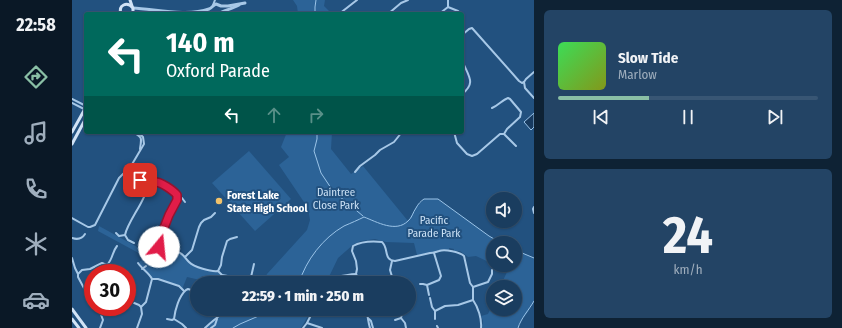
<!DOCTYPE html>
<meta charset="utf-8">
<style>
body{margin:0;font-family:"Fira Sans Condensed",sans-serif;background:#234465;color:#f1f3f6;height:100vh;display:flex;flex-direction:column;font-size:15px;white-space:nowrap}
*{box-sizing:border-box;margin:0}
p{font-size:13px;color:#9faebd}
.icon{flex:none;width:22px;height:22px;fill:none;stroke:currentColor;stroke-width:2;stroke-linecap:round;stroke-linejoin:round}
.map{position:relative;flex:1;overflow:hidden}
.side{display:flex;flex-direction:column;gap:10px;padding:10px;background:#0e2234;width:308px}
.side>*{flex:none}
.banner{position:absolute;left:12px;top:12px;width:380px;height:122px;border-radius:4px;box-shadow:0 1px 3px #0004,0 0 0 1px #385674;background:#00695c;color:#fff;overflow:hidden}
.tools{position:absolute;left:414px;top:192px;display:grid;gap:8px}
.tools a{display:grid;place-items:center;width:36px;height:36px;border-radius:50%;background:#1a3d5f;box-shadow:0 1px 3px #0004,0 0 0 1px #385674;font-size:20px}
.speed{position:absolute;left:12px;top:264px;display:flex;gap:8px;font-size:20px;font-weight:700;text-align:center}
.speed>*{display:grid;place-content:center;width:52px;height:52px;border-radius:50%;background:#1a3d5f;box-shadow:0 1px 3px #0004,0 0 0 1px #385674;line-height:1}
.speed .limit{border:6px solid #d22;background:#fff;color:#111}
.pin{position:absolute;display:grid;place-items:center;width:34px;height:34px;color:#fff;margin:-17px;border-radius:8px;box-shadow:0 2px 6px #0006}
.me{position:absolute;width:44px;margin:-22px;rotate:17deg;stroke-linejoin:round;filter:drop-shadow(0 0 3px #0008)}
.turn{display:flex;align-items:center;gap:14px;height:84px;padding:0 16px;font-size:18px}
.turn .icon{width:52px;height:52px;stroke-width:2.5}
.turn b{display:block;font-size:28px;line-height:34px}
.lanes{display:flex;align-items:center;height:38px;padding:0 16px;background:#0003;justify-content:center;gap:20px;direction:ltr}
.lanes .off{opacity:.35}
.side .tile{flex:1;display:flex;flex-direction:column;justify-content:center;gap:6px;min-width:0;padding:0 14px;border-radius:6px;background:#234465}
.side .dial{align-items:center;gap:0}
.dial b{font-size:52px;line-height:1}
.song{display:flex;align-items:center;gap:12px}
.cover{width:48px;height:48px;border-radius:6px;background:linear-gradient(135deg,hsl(130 70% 55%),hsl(70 70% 35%))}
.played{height:4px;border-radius:2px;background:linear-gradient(90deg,#8abfa5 35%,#385674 35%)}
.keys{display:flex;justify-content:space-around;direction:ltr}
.trip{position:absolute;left:118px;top:276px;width:226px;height:40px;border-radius:20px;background:#1a3d5f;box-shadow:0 1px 3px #0004,0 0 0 1px #385674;font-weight:800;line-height:40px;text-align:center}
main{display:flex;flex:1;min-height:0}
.tabs{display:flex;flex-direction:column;width:72px;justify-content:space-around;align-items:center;background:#0a1826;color:#9faebd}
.tabs .icon{width:28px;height:28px}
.tabs .current{color:#8abfa5}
.tabs b{font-size:18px;color:#f1f3f6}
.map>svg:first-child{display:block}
.green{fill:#2c6397}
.water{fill:#173a5f;stroke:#9bc4e8}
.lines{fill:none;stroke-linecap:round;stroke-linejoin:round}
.stream{stroke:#9bc4e8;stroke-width:1}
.minor{stroke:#a7c8e7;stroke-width:2}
.tertiary{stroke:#a7c8e7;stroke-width:3}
.secondary{stroke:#d1e3f6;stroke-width:3}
.route-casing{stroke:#92132f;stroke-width:10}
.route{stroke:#e11d48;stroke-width:7}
.poi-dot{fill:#f2c26a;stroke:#22517f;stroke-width:1.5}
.labels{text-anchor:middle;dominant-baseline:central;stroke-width:4;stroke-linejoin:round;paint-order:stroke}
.park-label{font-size:11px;fill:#cbe1f5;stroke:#22517f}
.poi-label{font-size:11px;font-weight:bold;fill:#fff;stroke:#22517f;text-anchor:start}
</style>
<main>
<nav class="tabs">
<b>22:58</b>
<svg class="icon current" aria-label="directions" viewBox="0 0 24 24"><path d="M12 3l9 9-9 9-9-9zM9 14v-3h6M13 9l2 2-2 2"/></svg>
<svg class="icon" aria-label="music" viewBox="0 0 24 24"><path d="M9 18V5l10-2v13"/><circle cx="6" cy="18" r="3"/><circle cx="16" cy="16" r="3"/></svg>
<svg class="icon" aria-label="phone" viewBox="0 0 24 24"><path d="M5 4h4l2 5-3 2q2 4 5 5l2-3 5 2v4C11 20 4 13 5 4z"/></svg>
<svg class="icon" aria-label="climate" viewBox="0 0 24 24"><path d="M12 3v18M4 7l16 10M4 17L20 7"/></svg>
<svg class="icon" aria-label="car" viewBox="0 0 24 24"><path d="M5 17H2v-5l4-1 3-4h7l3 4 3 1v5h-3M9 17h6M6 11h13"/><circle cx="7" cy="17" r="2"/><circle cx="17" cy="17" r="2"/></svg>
</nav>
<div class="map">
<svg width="462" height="328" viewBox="0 0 462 328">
<rect width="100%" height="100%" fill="#22517f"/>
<g class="green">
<polygon points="221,0 253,0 252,6 260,14 226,14 225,6"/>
<path d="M215,132H260L259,149L279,174L291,166L336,221L345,206L352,199H366L417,236L429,243H421V264L404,256L396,257L388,251H382V249L377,248V250L345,255L342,243L314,242L303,239L289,241L282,244L266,258L254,283H150L130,276L128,280L115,277L111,287L112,291L107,286L86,279H80L66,263L74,257L26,231L27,226L78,254L82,246L85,245L87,247L108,252L120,264L141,272L146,271C152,276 154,274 160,276C164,278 168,280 173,281L179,277L191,282L195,274L235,230L238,220L236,208L207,165L217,157L209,147Z"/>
<polygon points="177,151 219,199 183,231 140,183"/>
<polygon points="443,250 462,258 462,301 456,312 448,322 446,328 410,328 411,321 409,316 416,314 421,303 421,309 443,309 443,287 428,287 435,272 422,265 443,265"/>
<polygon points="155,309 240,309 232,323 229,328 133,328"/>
</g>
<polygon class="water" points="462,113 462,127 459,130 452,122"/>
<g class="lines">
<g class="stream">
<polyline points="243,14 243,7 244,0"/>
<polyline points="245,132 245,139 242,151 249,173 261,191 291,216"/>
<polyline points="443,250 462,258"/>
<path d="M227,283C234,260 251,238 272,226C279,223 286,220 292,217C305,222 324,233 336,221C340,218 341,212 344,208C346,204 349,201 352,199H366L417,236L429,243"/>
<polyline points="161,328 168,324 203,309"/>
<path d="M446,328C449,318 457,310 462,301"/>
</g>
<g class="minor">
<polyline points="141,5 143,0"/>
<polyline points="376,7 386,11 389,14"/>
<polyline points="267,14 285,0"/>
<polyline points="316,14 329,3 336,0"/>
<polyline points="367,14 376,7 376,0"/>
<polyline points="390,35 397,29 400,28 447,81 450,83 452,82"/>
<polyline points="452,82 453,88 462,98"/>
<polyline points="452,82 454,79 462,72"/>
<path d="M390,94C403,84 398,78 392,65"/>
<polyline points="0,99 14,106"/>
<polyline points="0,103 14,110"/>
<path d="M420,108C427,105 430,100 436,98L438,99L449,112L448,117L435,129L432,134"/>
<path d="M61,132C72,138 69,139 68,149"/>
<polyline points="382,132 385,143 395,154 400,156 405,154 428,134 432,134"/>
<polyline points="432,134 444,146"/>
<path d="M54,171C59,176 67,181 73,183C77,184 80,182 83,182C89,182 101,190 105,195V200L97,215L94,225L86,241L85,245L87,247C94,249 101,249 108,253C112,255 114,259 117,262C122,267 139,272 146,271L150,275L161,277L164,279L171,280L174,283"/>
<polyline points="283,172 288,166 303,155 308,150 322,142 330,132"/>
<polyline points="106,198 110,198 113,202"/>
<polyline points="462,207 461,209 462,213"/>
<polyline points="0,218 16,227 18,227 23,225 47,178 59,166 72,144 71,137 66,132"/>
<polyline points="44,233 47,236 53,235 56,240 62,243"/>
<path d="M53,235C56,220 77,197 75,183"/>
<path d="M0,238C6,240 10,239 13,234"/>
<polyline points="113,257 120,250 127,227 129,223 132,220 139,217 143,213"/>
<polyline points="0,258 3,268 6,274"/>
<polyline points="320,261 318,270 322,283"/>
<path d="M66,263C70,269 77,273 80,279H86L107,286L112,291"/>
<path d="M35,265C41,259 40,252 45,246"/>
<polyline points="70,269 74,266"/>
<polyline points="146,271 149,265 150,257 155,241 158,239 165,237"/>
<path d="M262,276C270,277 276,274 284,274"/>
<polyline points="179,277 182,264"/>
<polyline points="173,281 179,277 184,279"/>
<path d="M289,283L284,274L285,269L284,261L280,251L281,246C290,241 300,241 310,242C317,248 311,260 323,261L358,253C362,253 363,252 367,251C373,249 388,252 392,256L398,283L401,287V300C406,307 410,319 409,328"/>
<polyline points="348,284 351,284 355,285 357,295"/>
<polyline points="355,285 367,280 369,276 362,253"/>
<polyline points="401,287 416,282 420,274 420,270"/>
<polyline points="358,298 360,307 363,311 363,319"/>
<polyline points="55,300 67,305 69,307 70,314 65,328"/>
<polyline points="21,305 6,277 6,274 10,270 18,269 30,263 35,265 41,273"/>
<polyline points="23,307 27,309 34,307"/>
<polyline points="69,307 74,302 80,279"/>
<polyline points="27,309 31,320 28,328"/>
<path d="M294,309C296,316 296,322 298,328"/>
<polyline points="329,309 330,313 329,318 333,323 334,328"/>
<polyline points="363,311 373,306 386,305 401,300"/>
<polyline points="95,319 100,320 102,319"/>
<polyline points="297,319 299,321 301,328"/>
<polyline points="323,320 329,318"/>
<polyline points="235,323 250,328"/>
<polyline points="365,326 366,328"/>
<path d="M114,328L110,324L102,319C103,310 107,296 114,290L116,289L125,292"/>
<path d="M133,328C138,323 142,320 147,316C150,314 152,311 155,309"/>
<polyline points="139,328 143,325 145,319"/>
<polyline points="231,328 235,323 242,309"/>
</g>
<g class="tertiary">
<path d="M61,8C83,9 115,17 137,9C140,8 141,5 144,4L149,6H156L173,3"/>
<polyline points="61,14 86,14"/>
<polyline points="132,14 141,13 144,14"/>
<path d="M146,14C152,10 160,9 167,5"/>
</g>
<g class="secondary">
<polyline points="58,0 60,6"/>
<path d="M49,14C46,5 55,1 61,8V14"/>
<polyline points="0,132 14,107"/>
<polyline points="0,144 14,118"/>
<polyline points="0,309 14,328"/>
<polyline points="0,319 7,328"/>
</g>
</g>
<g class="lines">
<g class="route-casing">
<path id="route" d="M68,180C76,184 74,182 83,182C89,182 101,190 105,195V200L97,215L90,233L86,241L85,245L87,247"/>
</g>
<use href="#route" class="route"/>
</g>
<circle class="poi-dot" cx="147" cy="201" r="4"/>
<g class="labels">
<g class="park-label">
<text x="264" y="192">Daintree<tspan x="264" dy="13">Close Park</tspan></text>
<text x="362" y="220">Pacific<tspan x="362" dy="13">Parade Park</tspan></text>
</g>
<g class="poi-label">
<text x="155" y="195">Forest Lake<tspan x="155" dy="13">State High School</tspan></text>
</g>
</g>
</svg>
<div class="tools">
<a><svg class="icon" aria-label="sound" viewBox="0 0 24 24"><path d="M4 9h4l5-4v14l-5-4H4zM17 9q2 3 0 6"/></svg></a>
<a><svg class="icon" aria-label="search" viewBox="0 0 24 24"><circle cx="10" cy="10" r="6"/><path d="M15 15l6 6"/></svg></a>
<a><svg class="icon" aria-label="layers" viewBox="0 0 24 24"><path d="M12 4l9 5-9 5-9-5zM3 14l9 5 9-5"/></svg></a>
</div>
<div class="speed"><div class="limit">30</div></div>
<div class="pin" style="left:68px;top:180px;background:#d93025"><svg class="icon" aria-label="arrive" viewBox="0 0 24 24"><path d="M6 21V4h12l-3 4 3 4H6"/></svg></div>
<svg class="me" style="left:87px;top:247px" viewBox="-20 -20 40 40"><circle r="19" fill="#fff"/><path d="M0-13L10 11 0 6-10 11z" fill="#e11d48"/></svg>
<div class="trip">22:59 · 1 min · 250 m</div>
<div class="banner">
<div class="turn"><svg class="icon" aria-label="left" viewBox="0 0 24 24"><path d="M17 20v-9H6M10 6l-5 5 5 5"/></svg><div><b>140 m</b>Oxford Parade</div></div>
<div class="lanes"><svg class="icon" aria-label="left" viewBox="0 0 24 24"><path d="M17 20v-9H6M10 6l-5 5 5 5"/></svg><svg class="icon off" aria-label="ahead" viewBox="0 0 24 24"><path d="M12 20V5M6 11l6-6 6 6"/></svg><svg class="icon off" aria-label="right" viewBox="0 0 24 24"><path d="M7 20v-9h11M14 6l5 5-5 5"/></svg></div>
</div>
</div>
<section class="side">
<div class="tile">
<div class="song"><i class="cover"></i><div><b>Slow Tide</b><p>Marlow</p></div></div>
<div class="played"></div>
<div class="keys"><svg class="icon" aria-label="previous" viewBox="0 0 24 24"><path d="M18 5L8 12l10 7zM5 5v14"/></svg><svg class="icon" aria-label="pause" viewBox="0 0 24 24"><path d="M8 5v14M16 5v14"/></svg><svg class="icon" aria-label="next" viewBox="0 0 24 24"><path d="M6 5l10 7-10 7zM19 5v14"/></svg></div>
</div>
<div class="tile dial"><b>24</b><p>km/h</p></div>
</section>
</main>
